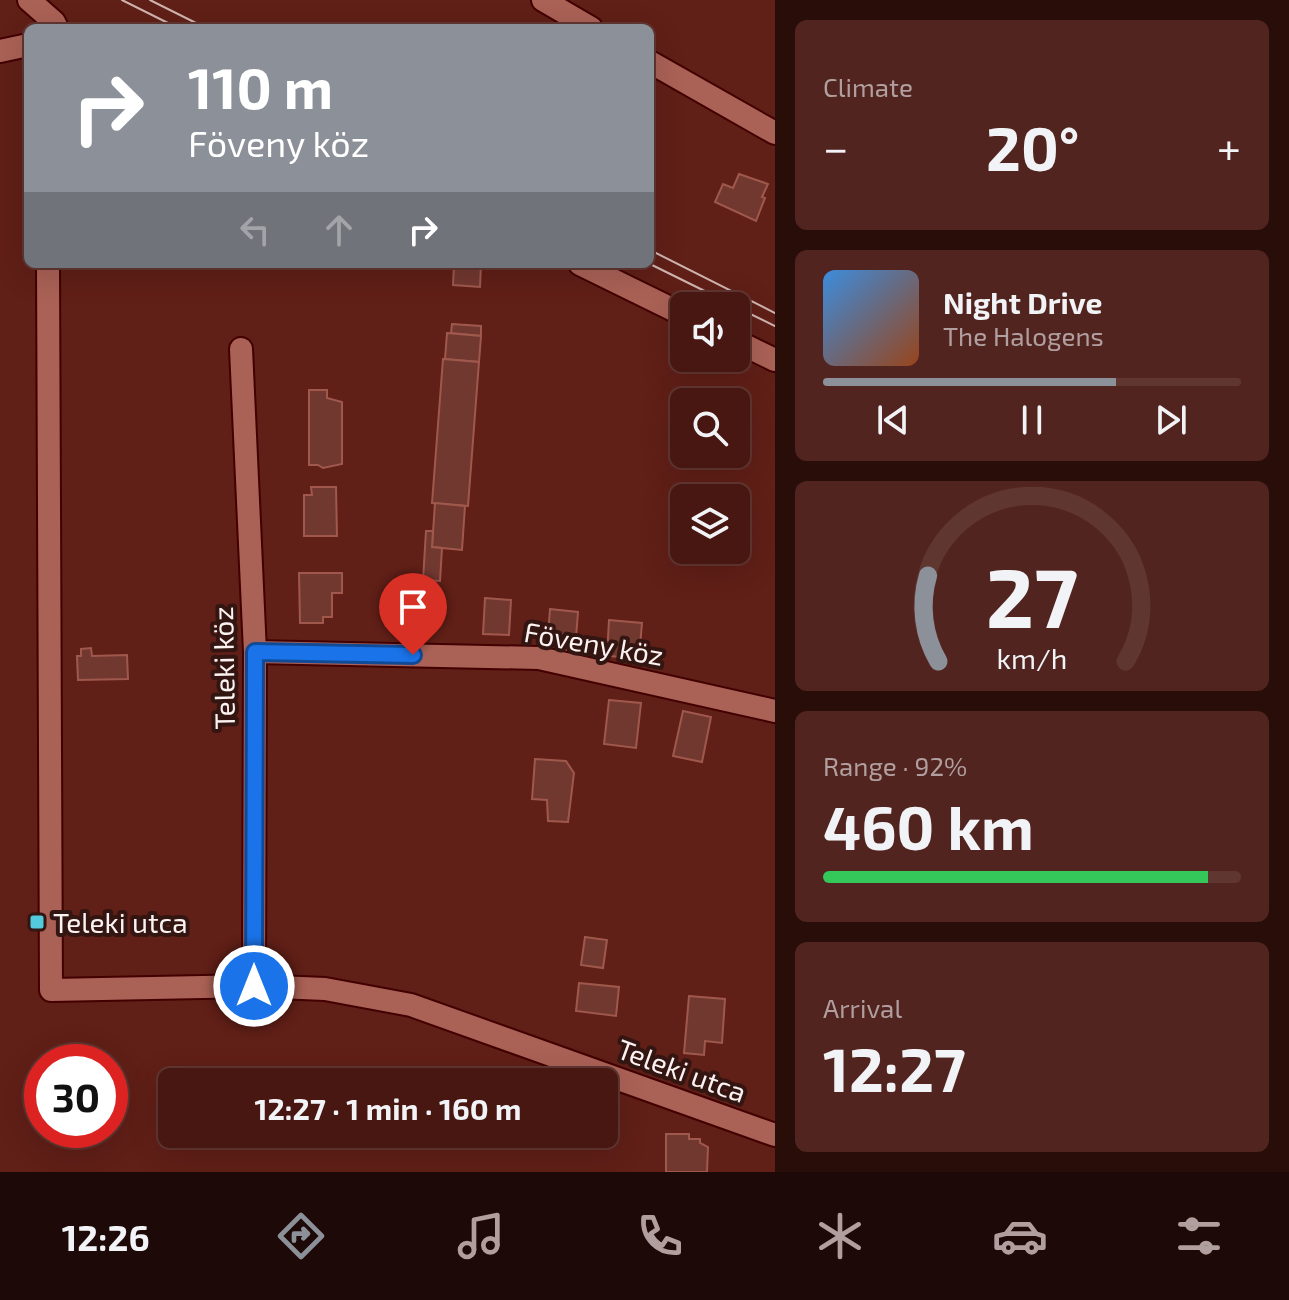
<!DOCTYPE html>
<meta charset="utf-8">
<style>
body{margin:0;font-family:"Exo 2",sans-serif;background:#52241f;color:#f1f3f6;height:100vh;display:flex;flex-direction:column;font-size:30px;white-space:nowrap}
*{box-sizing:border-box;margin:0}
p{font-size:26px;color:#b19f9f}
.icon{flex:none;width:44px;height:44px;fill:none;stroke:currentColor;stroke-width:2;stroke-linecap:round;stroke-linejoin:round}
.map{position:relative;flex:1;overflow:hidden}
.details{display:flex;flex-direction:column;gap:20px;padding:20px;background:#280d09;width:514px}
.details>*{flex:none}
.guide{position:absolute;left:24px;top:24px;width:630px;height:244px;border-radius:12px;box-shadow:0 8px 32px #0002,0 0 0 2px #603631;background:#8c9099;color:#fff;overflow:hidden}
.buttons{position:absolute;left:670px;top:292px;display:grid;gap:16px}
.buttons a{display:grid;place-items:center;width:80px;height:80px;border-radius:12px;background:#481711;box-shadow:0 8px 32px #0002,0 0 0 2px #603631;font-size:40px}
.speed{position:absolute;left:24px;top:1044px;display:flex;gap:16px;font-size:40px;font-weight:700;text-align:center}
.speed>*{display:grid;place-content:center;width:104px;height:104px;border-radius:50%;background:#481711;box-shadow:0 8px 32px #0002,0 0 0 2px #603631;line-height:1}
.speed .limit{border:12px solid #d22;background:#fff;color:#111}
.pin{position:absolute;display:grid;place-items:center;width:68px;height:68px;color:#fff;margin:-82px -34px;border-radius:50% 50% 50% 0;rotate:-45deg;box-shadow:0 0 8px #0007}
.pin .icon{rotate:45deg}
.me{position:absolute;width:88px;margin:-44px;rotate:0deg;stroke-linejoin:round;filter:drop-shadow(0 0 6px #0008)}
.turn{display:flex;align-items:center;gap:28px;height:168px;padding:0 32px;font-size:36px}
.turn .icon{width:104px;height:104px;stroke-width:2.5}
.turn b{display:block;font-size:56px;line-height:68px}
.lanes{display:flex;align-items:center;height:76px;padding:0 32px;background:#0003;justify-content:center;gap:40px;direction:ltr}
.lanes .off{opacity:.35}
.big{font-size:60px;font-weight:700;line-height:1.1}
.details .tile{flex:1;display:flex;flex-direction:column;justify-content:center;gap:12px;min-width:0;padding:0 28px;border-radius:12px;background:#52241f}
.details .dial{align-items:center;gap:0}
.dial svg{height:208px;overflow:visible;fill:none;stroke:#603631;stroke-width:7;stroke-linecap:round;text-anchor:middle}
.dial text{fill:#f1f3f6;stroke:none}
.song{display:flex;align-items:center;gap:24px}
.cover{width:96px;height:96px;border-radius:12px;background:linear-gradient(135deg,hsl(210 70% 55%),hsl(20 70% 35%))}
.played{height:8px;border-radius:4px;background:linear-gradient(90deg,#8c9099 70%,#603631 70%)}
.keys{display:flex;justify-content:space-around;direction:ltr}
.heat{display:flex;justify-content:space-between;align-items:center;font-size:44px;direction:ltr}
.charge{height:12px;border-radius:6px;background:linear-gradient(90deg,#34c759 92%,#603631 0)}
.trip{position:absolute;left:158px;top:1068px;width:460px;height:80px;border-radius:12px;background:#481711;box-shadow:0 8px 32px #0002,0 0 0 2px #603631;font-weight:700;line-height:80px;text-align:center}
.tabs{display:flex;height:128px;justify-content:space-around;align-items:center;background:#1d0907;color:#b19f9f}
.tabs .icon{width:56px;height:56px}
.tabs .on{color:#8c9099}
.tabs b{font-size:36px;color:#f1f3f6}
main{display:flex;flex:1;min-height:0}
.map>svg:first-child{display:block}
.building{fill:#713830;stroke:#a0584d;stroke-width:2}
.lines{fill:none;stroke-linecap:round;stroke-linejoin:round}
.minor-casing{stroke:#420100;stroke-width:26}
.minor{stroke:#aa6156;stroke-width:22}
.tram{stroke:#ceb5b2;stroke-width:2}
.route-casing{stroke:#114b97;stroke-width:20}
.route{stroke:#1a73e8;stroke-width:14}
.poi-dot{fill:#54cadd;stroke:#331511;stroke-width:3}
.labels{text-anchor:middle;dominant-baseline:central;stroke-width:8;stroke-linejoin:round;paint-order:stroke}
.street-label{font-size:28px;fill:#fbf2f1;stroke:#331511}
.poi-label{font-size:28px;fill:#fbf2f1;stroke:#331511;text-anchor:start}
</style>
<main>
<div class="map">
<svg width="775" height="1172" viewBox="0 0 775 1172">
<rect width="100%" height="100%" fill="#601f17"/>
<g class="building">
<polygon points="739,174 768,184 762,197 765,198 756,221 715,202 723,184 733,188"/>
<polygon points="454,264 481,264 480,287 453,285"/>
<polygon points="452,324 481,326 481,336 451,333"/>
<polygon points="447,333 481,336 479,362 445,359"/>
<polygon points="443,359 479,362 468,506 432,503"/>
<polygon points="309,390 327,390 327,398 342,402 342,464 323,468 318,465 309,465"/>
<polygon points="311,487 336,487 337,536 304,536 304,495 312,495"/>
<polygon points="435,503 465,506 462,550 432,547"/>
<polygon points="426,531 433,531 432,547 442,548 440,581 423,580"/>
<polygon points="299,573 342,573 342,593 332,593 332,617 323,617 323,623 300,623"/>
<polygon points="485,598 511,600 509,635 483,634"/>
<polygon points="550,609 578,612 575,651 547,649"/>
<polygon points="609,620 642,623 639,658 607,656"/>
<polygon points="91,648 92,656 127,655 128,679 78,680 77,656 81,656 81,649"/>
<polygon points="609,700 641,703 636,748 604,744"/>
<polygon points="683,711 711,717 702,762 673,756"/>
<polygon points="535,759 566,761 574,773 568,822 548,821 547,800 532,799"/>
<polygon points="585,937 607,940 603,968 581,965"/>
<polygon points="579,983 619,987 616,1016 576,1011"/>
<polygon points="689,996 725,999 722,1043 705,1041 704,1055 684,1053"/>
<polygon points="666,1134 689,1134 689,1139 700,1139 700,1143 708,1147 707,1172 666,1172"/>
</g>
<g class="lines">
<g class="minor-casing">
<g id="minor">
<polyline points="29,0 54,22 57,28"/>
<polyline points="543,0 591,28"/>
<polyline points="0,51 28,45"/>
<polyline points="650,62 775,133"/>
<polyline points="48,264 51,990 254,986 325,989 411,1005 775,1135"/>
<polyline points="580,264 684,315"/>
<polyline points="736,341 775,360"/>
<polyline points="241,349 255,652 254,986"/>
<polyline points="255,652 539,658 775,711"/>
</g>
</g>
<use href="#minor" class="minor"/>
<g class="tram">
<polyline points="122,0 178,28"/>
<polyline points="150,0 206,28"/>
<polyline points="650,250 775,313"/>
<polyline points="650,264 735,306"/>
<polyline points="736,307 775,326"/>
</g>
</g>
<g class="lines">
<g class="route-casing">
<polyline id="route" points="254,986 255,652 413,655"/>
</g>
<use href="#route" class="route"/>
</g>
<rect class="poi-dot" x="29" y="914" width="16" height="16" rx="4"/>
<g class="labels">
<g class="street-label">
<text transform="translate(594 643) rotate(10)">Föveny köz</text>
<text transform="translate(223 668) rotate(-91)">Teleki köz</text>
<text transform="translate(682 1070) rotate(20)">Teleki utca</text>
</g>
<g class="poi-label">
<text x="53" y="922">Teleki utca</text>
</g>
</g>
</svg>
<div class="buttons">
<a><svg class="icon" aria-label="sound" viewBox="0 0 24 24"><path d="M4 9h4l5-4v14l-5-4H4zM17 9q2 3 0 6"/></svg></a>
<a><svg class="icon" aria-label="search" viewBox="0 0 24 24"><circle cx="10" cy="10" r="6"/><path d="M15 15l6 6"/></svg></a>
<a><svg class="icon" aria-label="layers" viewBox="0 0 24 24"><path d="M12 4l9 5-9 5-9-5zM3 14l9 5 9-5"/></svg></a>
</div>
<div class="speed"><div class="limit">30</div></div>
<div class="pin" style="left:413px;top:655px;background:#d93025"><svg class="icon" aria-label="arrive" viewBox="0 0 24 24"><path d="M6 21V4h12l-3 4 3 4H6"/></svg></div>
<svg class="me" style="left:254px;top:986px" viewBox="-20 -20 40 40"><circle r="17" fill="#1a73e8" stroke="#fff" stroke-width="3"/><path d="M0-11L8 9 0 5-8 9z" fill="#fff"/></svg>
<div class="trip">12:27 · 1 min · 160 m</div>
<div class="guide">
<div class="turn"><svg class="icon" aria-label="right" viewBox="0 0 24 24"><path d="M7 20v-9h11M14 6l5 5-5 5"/></svg><div><b>110 m</b>Föveny köz</div></div>
<div class="lanes"><svg class="icon off" aria-label="left" viewBox="0 0 24 24"><path d="M17 20v-9H6M10 6l-5 5 5 5"/></svg><svg class="icon off" aria-label="ahead" viewBox="0 0 24 24"><path d="M12 20V5M6 11l6-6 6 6"/></svg><svg class="icon" aria-label="right" viewBox="0 0 24 24"><path d="M7 20v-9h11M14 6l5 5-5 5"/></svg></div>
</div>
</div>
<section class="details">
<div class="tile"><p>Climate</p>
<div class="heat"><a>−</a><b class="big">20°</b><a>+</a></div>
</div>
<div class="tile">
<div class="song"><i class="cover"></i><div><b>Night Drive</b><p>The Halogens</p></div></div>
<div class="played"></div>
<div class="keys"><svg class="icon" aria-label="previous" viewBox="0 0 24 24"><path d="M18 5L8 12l10 7zM5 5v14"/></svg><svg class="icon" aria-label="pause" viewBox="0 0 24 24"><path d="M8 5v14M16 5v14"/></svg><svg class="icon" aria-label="next" viewBox="0 0 24 24"><path d="M6 5l10 7-10 7zM19 5v14"/></svg></div>
</div>
<div class="tile dial"><svg viewBox="0 0 100 80">
<path d="M14 69A42 42 0 1 1 86 69"/>
<path d="M14 69A42 42 0 0 1 10 36" stroke="#8c9099"/>
<text x="50" y="56" font-size="32" font-weight="700">27</text>
<text x="50" y="72" font-size="11">km/h</text>
</svg></div>
<div class="tile"><p>Range · 92%</p><b class="big">460 km</b><div class="charge"></div></div>
<div class="tile"><p>Arrival</p><b class="big">12:27</b></div>
</section>
</main>
<nav class="tabs">
<b>12:26</b>
<svg class="icon on" aria-label="directions" viewBox="0 0 24 24"><path d="M12 3l9 9-9 9-9-9zM9 14v-3h6M13 9l2 2-2 2"/></svg>
<svg class="icon" aria-label="music" viewBox="0 0 24 24"><path d="M9 18V5l10-2v13"/><circle cx="6" cy="18" r="3"/><circle cx="16" cy="16" r="3"/></svg>
<svg class="icon" aria-label="phone" viewBox="0 0 24 24"><path d="M5 4h4l2 5-3 2q2 4 5 5l2-3 5 2v4C11 20 4 13 5 4z"/></svg>
<svg class="icon" aria-label="climate" viewBox="0 0 24 24"><path d="M12 3v18M4 7l16 10M4 17L20 7"/></svg>
<svg class="icon" aria-label="car" viewBox="0 0 24 24"><path d="M5 17H2v-5l4-1 3-4h7l3 4 3 1v5h-3M9 17h6M6 11h13"/><circle cx="7" cy="17" r="2"/><circle cx="17" cy="17" r="2"/></svg>
<svg class="icon" aria-label="filters" viewBox="0 0 24 24"><path d="M4 7h16M4 17h16"/><circle cx="9" cy="7" r="2"/><circle cx="15" cy="17" r="2"/></svg>
</nav>
